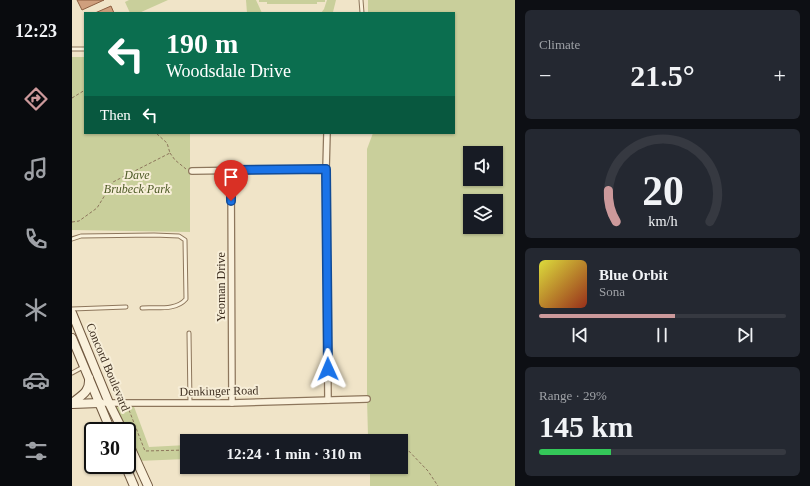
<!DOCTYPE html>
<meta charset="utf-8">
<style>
body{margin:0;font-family:Georgia,serif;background:#242831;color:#f1f3f6;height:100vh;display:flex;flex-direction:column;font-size:15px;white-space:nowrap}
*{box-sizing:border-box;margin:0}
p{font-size:13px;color:#9ea1a6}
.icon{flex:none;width:22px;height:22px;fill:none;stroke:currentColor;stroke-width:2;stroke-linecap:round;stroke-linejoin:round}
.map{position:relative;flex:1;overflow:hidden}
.side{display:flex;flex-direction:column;gap:10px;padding:10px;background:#0d0f14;width:295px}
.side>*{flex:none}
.hud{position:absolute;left:12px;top:12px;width:371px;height:122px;border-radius:0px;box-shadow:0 1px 3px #0004;background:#0b6e4f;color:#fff;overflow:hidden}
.buttons{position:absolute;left:391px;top:146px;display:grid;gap:8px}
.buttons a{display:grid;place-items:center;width:40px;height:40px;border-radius:0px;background:#171b24;box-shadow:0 1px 3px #0004;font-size:20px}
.speed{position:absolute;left:12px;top:422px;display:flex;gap:8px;font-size:20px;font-weight:700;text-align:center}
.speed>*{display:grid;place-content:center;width:52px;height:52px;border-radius:50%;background:#171b24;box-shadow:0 1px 3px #0004;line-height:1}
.speed .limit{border:2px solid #111;border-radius:6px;background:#fff;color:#111}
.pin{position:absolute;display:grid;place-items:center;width:34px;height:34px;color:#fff;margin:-41px -17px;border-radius:50% 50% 50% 0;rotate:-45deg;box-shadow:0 0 4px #0007}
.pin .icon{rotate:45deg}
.me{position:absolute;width:44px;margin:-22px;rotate:359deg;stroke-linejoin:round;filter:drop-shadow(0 0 3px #0008)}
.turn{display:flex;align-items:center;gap:14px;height:84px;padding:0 16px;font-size:18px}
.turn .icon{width:52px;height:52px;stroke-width:2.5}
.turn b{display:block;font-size:28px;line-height:34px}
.then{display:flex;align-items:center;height:38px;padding:0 16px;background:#0003;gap:8px;font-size:15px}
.big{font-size:30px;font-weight:800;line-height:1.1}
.side .tile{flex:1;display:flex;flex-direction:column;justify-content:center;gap:6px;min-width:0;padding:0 14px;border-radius:6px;background:#242831}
.side .dial{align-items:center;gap:0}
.dial svg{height:104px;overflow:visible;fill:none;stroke:#363941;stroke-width:7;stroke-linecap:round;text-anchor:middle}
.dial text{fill:#f1f3f6;stroke:none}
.song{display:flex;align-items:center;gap:12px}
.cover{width:48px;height:48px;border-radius:6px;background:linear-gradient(135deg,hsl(60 70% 55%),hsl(10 70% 35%))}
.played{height:4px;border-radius:2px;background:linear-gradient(90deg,#cc999b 55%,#363941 55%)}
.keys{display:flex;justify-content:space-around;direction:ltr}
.heat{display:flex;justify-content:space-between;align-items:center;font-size:22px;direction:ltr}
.charge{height:6px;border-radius:3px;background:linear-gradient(90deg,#34c759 29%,#363941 0)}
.trip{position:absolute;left:108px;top:434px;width:228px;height:40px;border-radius:0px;background:#171b24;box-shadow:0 1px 3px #0004;font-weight:800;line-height:40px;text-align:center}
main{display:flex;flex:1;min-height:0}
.tab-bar{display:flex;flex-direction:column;width:72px;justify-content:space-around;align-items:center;background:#090b0e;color:#9ea1a6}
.tab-bar .icon{width:28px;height:28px}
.tab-bar .selected{color:#cc999b}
.tab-bar b{font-size:18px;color:#f1f3f6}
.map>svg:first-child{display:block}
.green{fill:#c9cf9b;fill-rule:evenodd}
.building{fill:#cf9f7d;stroke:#8d5f41}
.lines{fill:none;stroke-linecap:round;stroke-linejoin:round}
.lane-casing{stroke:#8d765c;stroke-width:5}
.street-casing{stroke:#8d765c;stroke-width:8}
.secondary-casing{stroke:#6f573f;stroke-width:10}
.path{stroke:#8d765c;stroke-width:1;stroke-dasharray:3 2;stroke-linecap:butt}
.lane{stroke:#faf1dc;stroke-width:3}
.street{stroke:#faf1dc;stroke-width:5.5}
.secondary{stroke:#faf1dc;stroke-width:8}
.route-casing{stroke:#114b97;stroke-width:10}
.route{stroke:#1a73e8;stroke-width:7}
.labels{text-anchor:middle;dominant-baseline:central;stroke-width:4;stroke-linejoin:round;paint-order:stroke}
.park-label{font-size:12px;font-style:italic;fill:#4d5a26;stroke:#f7eed8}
.street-label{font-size:12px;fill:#3d2e20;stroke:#f7eed8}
</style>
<main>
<nav class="tab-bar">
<b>12:23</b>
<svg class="icon selected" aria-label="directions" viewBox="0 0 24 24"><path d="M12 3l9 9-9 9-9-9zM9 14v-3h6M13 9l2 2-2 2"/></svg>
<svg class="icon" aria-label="music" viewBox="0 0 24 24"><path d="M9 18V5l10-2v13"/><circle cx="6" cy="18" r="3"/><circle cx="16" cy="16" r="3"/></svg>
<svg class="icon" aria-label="phone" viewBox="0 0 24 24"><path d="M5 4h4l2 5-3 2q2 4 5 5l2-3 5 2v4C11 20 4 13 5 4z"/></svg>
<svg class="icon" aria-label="climate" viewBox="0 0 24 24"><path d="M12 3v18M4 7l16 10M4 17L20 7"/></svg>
<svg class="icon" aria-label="car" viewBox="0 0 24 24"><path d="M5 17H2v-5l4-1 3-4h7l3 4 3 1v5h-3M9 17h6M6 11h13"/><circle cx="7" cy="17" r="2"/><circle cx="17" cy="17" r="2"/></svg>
<svg class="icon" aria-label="filters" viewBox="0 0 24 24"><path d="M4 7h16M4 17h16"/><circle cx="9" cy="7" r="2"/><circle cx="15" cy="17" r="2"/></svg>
</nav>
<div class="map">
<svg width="443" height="486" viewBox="0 0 443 486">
<rect width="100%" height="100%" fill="#f0e4c8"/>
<g class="green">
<polygon points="57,0 96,0 67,13 58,13 53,2"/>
<polygon points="174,0 184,0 190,13 175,13"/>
<polygon points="187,0 253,0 253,2 245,2 245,4 195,4 195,2 187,2"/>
<polygon points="255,0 264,0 261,12 260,13 249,13 252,9"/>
<path d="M296,0H443V486H298V467H329V441H198L296,436L295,399V149L301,133H382V13H296ZM398,153H424V179H398ZM398,201H424V227H398Z"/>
<polygon points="0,57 13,57 13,133 118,133 118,232 0,230"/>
<polygon points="37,403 61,404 77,447 115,445 115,459 65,461 55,440 55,431 51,431"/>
</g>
<g class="building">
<polygon points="5,0 32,0 10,10"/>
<polygon points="39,6 42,13 23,13"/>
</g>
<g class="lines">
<g class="lane-casing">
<g id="lane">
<polyline points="289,0 290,13"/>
<polyline points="0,49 13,49"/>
<path d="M0,239L9,236L82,235L107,236L113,240L114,299C104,311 84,307 70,308"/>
<polyline points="0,309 54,307"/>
<polyline points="117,333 118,403"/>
<polyline points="0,373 11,367"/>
</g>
</g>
<g class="street-casing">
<g id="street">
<polyline points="255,133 254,169 256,400"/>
<polyline points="159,170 160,403"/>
<polyline points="120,171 254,169"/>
<polyline points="28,403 160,403 295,399"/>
</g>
</g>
<g class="secondary-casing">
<g id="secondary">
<polyline points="0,313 37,403 51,431"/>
<polyline points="0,338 39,431"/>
<path d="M0,403C10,395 18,392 17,378"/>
<polyline points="0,404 28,403"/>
<polyline points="55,440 76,486"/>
<polyline points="53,465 62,486"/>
</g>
</g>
<g class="path">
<polyline points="0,98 13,90"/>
<polyline points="98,153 103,160 114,169"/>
<polyline points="0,222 7,221 25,208 41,182 98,153 95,143 84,133"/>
<polyline points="57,410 73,451 115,450"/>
<polyline points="329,445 332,446 356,471 366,486"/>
</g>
<use href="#lane" class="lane"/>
<use href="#street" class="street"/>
<use href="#secondary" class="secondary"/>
</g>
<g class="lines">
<g class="route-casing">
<polyline id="route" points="159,201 159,170 254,169 256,369"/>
</g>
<use href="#route" class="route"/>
</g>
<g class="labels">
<g class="park-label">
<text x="65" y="175">Dave<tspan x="65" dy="14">Brubeck Park</tspan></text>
</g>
<g class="street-label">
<text transform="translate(149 287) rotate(-90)">Yeoman Drive</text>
<text transform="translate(36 367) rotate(67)">Concord Boulevard</text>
<text transform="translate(147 391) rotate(-1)">Denkinger Road</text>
</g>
</g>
</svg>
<div class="buttons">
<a><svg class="icon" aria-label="sound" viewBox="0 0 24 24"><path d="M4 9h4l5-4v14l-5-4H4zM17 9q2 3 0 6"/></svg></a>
<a><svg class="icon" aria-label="layers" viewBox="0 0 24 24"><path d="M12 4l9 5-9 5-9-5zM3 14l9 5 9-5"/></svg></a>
</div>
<div class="speed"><div class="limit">30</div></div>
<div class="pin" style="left:159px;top:201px;background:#d93025"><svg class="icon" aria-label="arrive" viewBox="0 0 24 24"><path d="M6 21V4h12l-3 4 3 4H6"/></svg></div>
<svg class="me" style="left:256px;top:369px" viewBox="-20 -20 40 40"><path d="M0-17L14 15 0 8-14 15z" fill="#1a73e8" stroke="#fff" stroke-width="4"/></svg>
<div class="trip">12:24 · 1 min · 310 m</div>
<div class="hud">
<div class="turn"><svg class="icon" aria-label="left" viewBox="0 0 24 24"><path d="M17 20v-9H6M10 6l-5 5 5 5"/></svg><div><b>190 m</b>Woodsdale Drive</div></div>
<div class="then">Then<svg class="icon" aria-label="left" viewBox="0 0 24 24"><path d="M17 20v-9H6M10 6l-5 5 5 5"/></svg></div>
</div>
</div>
<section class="side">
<div class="tile"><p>Climate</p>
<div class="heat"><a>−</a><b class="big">21.5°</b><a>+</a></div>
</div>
<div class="tile dial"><svg viewBox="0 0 100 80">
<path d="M14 69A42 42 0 1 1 86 69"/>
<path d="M14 69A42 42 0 0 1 8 45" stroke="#cc999b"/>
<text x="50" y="56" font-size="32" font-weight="700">20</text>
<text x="50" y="72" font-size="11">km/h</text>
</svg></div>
<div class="tile">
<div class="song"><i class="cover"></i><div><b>Blue Orbit</b><p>Sona</p></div></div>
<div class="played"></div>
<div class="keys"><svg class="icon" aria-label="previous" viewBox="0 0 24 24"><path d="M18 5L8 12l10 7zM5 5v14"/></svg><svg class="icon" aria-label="pause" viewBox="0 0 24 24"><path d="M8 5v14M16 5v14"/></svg><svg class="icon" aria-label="next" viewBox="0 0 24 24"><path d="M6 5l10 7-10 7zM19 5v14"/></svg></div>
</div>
<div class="tile"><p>Range · 29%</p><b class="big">145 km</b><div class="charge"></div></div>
</section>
</main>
